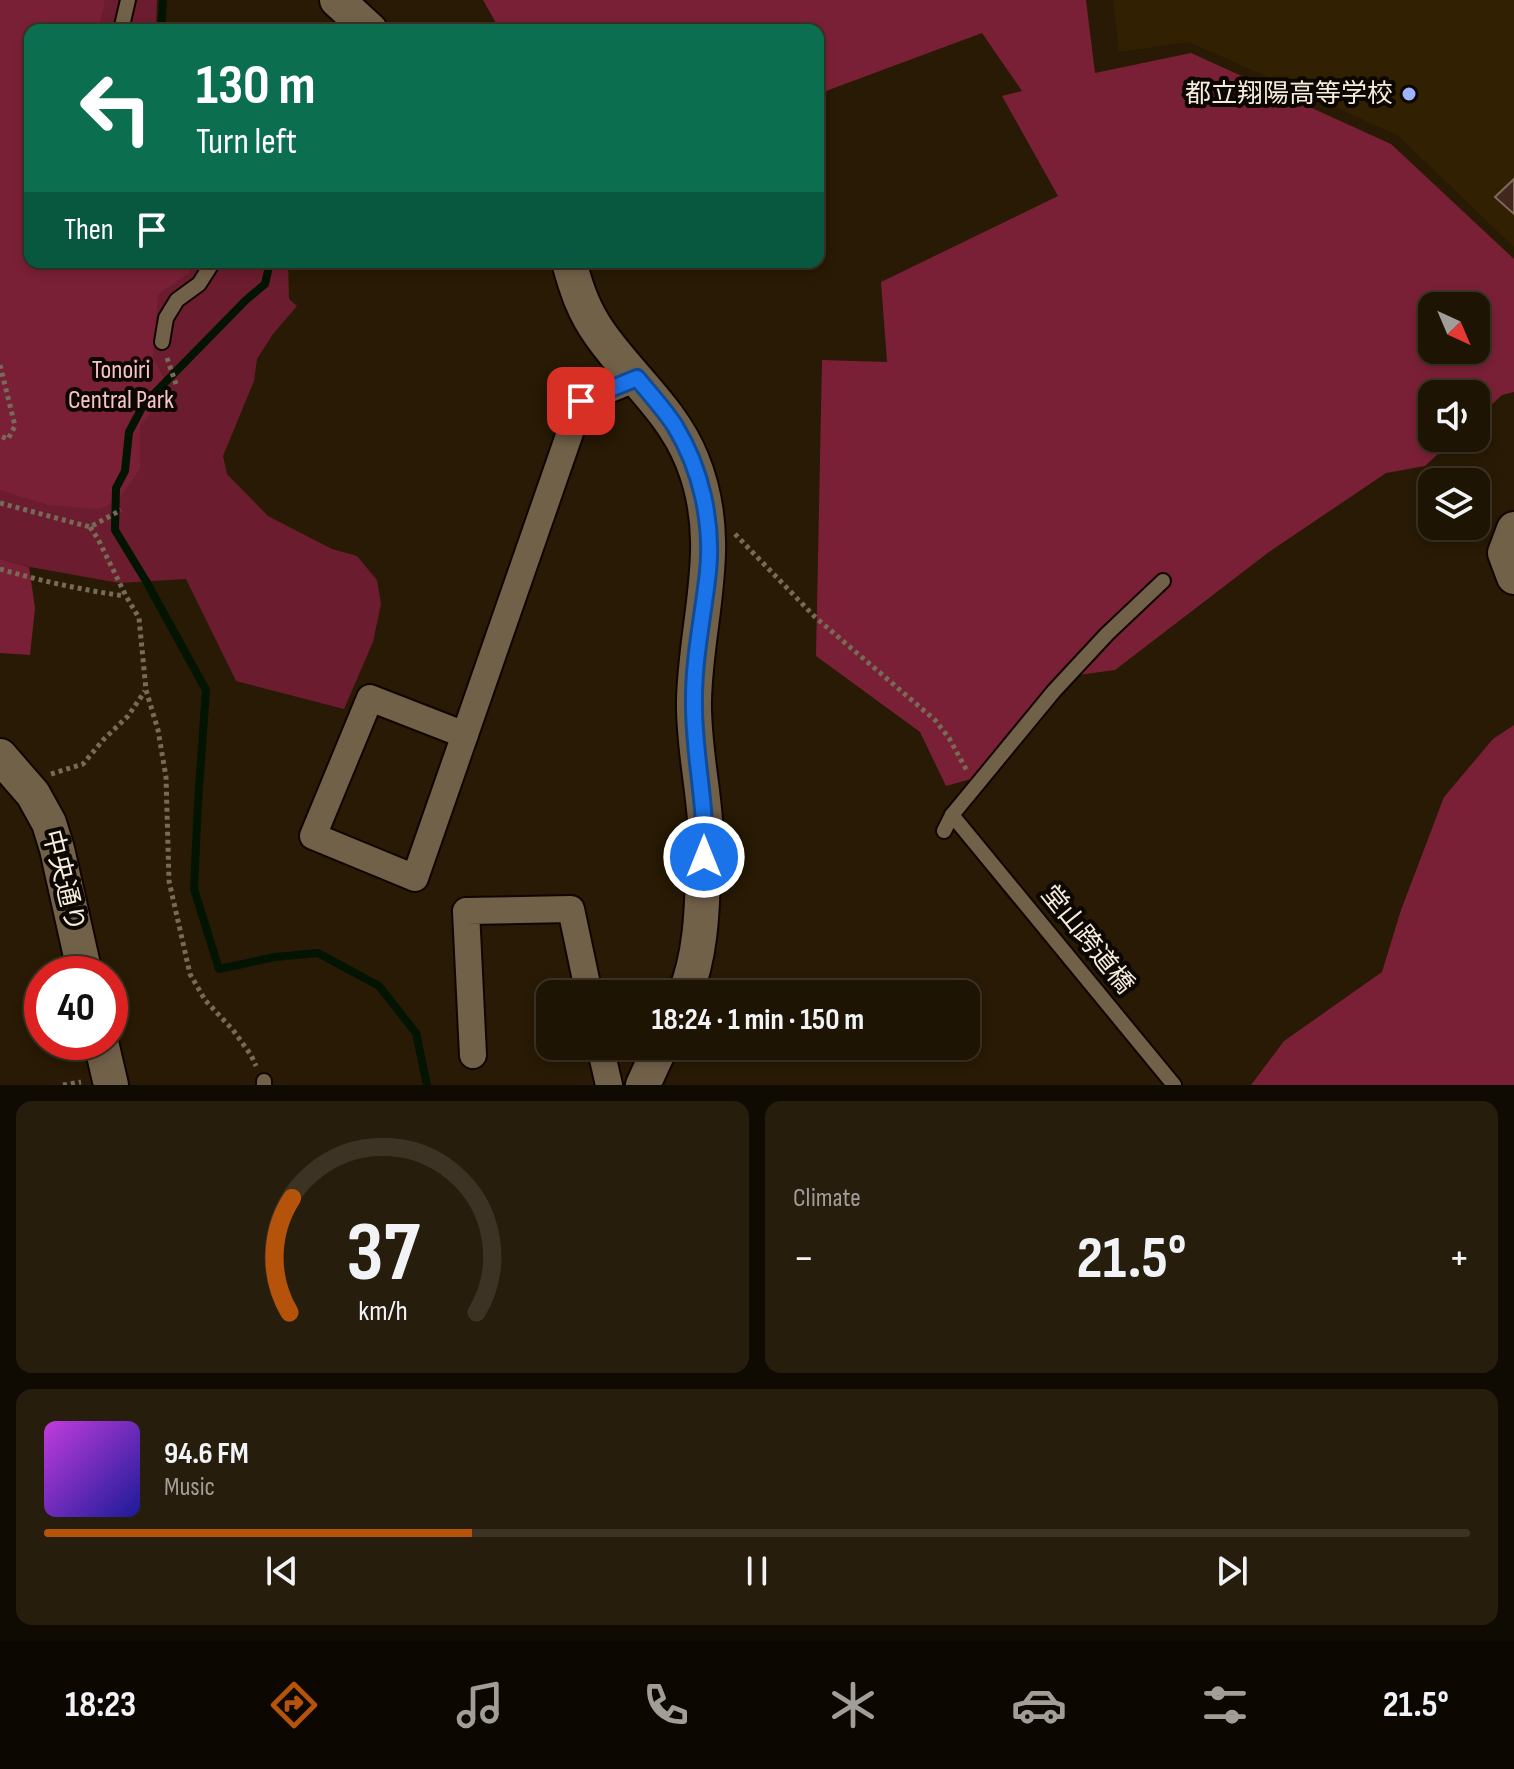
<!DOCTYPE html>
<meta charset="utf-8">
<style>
body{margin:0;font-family:"Sofia Sans Condensed","Noto Sans JP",sans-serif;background:#261d0d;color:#f1f3f6;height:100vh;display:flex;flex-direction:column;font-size:30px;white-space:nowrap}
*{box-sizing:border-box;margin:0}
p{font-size:26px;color:#a19e9a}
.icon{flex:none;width:44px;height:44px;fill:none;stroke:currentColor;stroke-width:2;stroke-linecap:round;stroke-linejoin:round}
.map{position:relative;height:1085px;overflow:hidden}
.sheet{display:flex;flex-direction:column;gap:16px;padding:16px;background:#100b02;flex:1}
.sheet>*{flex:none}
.banner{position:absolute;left:24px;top:24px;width:800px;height:244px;border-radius:16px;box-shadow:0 4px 12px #0003,0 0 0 2px #3c3325;background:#0b6e4f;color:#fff;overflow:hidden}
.needle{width:52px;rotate:136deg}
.tools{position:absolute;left:1418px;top:292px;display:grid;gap:16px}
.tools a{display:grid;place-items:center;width:72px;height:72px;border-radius:16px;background:#1e1403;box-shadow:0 4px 12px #0003,0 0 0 2px #3c3325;font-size:40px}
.speed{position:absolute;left:24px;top:956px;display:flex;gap:16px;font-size:40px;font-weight:700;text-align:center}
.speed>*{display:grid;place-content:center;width:104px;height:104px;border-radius:50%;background:#1e1403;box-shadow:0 4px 12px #0003,0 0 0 2px #3c3325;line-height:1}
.speed .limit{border:12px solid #d22;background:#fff;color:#111}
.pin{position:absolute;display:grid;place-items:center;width:68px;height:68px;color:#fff;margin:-34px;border-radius:16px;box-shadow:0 4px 12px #0006}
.me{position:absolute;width:88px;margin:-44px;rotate:0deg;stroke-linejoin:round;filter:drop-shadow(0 0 6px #0008)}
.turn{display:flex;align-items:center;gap:28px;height:168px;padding:0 40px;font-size:36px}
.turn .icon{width:104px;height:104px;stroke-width:2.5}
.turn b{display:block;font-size:56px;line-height:68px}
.then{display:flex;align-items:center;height:76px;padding:0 40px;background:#0003;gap:16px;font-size:30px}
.big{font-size:60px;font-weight:700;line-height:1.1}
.sheet .tile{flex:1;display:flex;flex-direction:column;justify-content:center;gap:12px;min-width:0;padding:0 28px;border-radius:16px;background:#261d0d}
.sheet .dial{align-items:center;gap:0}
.dial svg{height:208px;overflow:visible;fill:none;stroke:#3c3325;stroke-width:7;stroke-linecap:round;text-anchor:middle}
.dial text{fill:#f1f3f6;stroke:none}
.song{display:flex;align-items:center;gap:24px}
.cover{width:96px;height:96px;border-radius:12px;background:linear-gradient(135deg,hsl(290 70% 55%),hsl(240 70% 35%))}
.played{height:8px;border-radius:4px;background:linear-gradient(90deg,#b45309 30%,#3c3325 30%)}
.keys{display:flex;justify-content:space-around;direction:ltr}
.heat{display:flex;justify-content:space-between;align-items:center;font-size:44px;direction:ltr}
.sheet .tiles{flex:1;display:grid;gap:16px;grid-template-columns:1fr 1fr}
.tile:last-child{grid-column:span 2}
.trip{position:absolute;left:536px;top:980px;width:444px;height:80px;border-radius:16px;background:#1e1403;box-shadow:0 4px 12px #0003,0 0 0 2px #3c3325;font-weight:700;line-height:80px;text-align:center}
.dock{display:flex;height:128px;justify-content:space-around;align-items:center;background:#0c0801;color:#a19e9a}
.dock .icon{width:56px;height:56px}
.dock .on{color:#b45309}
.dock b{font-size:36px;color:#f1f3f6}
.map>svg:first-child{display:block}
.built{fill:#322002}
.green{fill:#6b1d2f}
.forest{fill:#7a2036;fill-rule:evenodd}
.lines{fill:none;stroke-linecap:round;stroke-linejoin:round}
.stream{stroke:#031502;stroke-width:8}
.building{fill:#41281e;stroke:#83665a;stroke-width:2}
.service-casing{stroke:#110500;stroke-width:18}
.minor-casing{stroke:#110500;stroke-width:30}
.tertiary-casing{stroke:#110500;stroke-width:38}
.path{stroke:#776b58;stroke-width:5;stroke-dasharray:4 4;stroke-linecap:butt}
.service{stroke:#726149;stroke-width:14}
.minor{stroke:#726149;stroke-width:26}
.tertiary{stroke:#726149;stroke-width:34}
.route-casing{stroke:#114b97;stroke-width:20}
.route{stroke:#1a73e8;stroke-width:14}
.poi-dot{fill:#a0b3fd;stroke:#0c0701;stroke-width:3}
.labels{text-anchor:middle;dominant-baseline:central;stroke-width:8;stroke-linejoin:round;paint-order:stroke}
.poi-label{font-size:26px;fill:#f6ecde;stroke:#0c0701;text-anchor:end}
.park-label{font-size:26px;fill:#f7c2c8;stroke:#0c0701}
.street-label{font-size:26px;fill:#f6ecde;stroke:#0c0701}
</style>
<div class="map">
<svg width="1514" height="1085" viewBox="0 0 1514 1085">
<rect width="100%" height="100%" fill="#281a04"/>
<polygon class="built" points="1113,0 1514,0 1514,247 1397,135 1189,42 1119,52"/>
<polygon class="green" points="0,0 157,0 156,30 30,30 30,262 288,262 289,299 297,306 273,334 257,359 254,381 223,456 227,474 268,516 332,549 357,556 377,580 381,604 373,642 344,709 236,681 186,579 119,583 30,567 0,559"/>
<g class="forest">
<polygon points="0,0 105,0 98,30 30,30 30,262 195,262 188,274 158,294 153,357 170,391 140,426 140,468 118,501 99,509 48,505 0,490"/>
<path d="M483,0H1086L1095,73L1191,53L1391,144L1514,259V392L1502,395L1476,419V394H1432V438H1455L1425,466L1386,473L1269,552L1115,670L1071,676L992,773L946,786L920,732L816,656L822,360L887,362L881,282L1058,196L1002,96L1022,91L982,33L818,94V30H500ZM1432,306H1476V350H1432Z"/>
<polygon points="0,559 29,567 35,608 30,655 0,653"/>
<polygon points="1514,725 1514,1085 1251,1085 1284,1041 1382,972 1401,910 1444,797 1493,739"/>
</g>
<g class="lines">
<g class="stream">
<polyline points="161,30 163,0"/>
<polyline points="270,262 265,284 246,300 144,404 129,432 125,471 116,488 115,530 146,581 206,690 198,802 194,889 219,969 275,957 318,953 379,986 416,1033 427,1085"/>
</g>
</g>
<polygon class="building" points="1514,179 1514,214 1495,197"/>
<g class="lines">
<g class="service-casing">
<g id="service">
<polyline points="121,30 128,0"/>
<polyline points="162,342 166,318 177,300 199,284 213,262"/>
<polyline points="952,815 1174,1085"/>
<polyline points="944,831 952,815 1054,691 1107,634 1163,581"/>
<polyline points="264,1081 264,1085"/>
</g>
</g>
<g class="minor-casing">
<g id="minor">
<polyline points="465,735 370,698 313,836 415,878 581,401 637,378"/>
<polyline points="600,1046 609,1085"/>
<polyline points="473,1055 466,911 571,909 589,994"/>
</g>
</g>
<g class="tertiary-casing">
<g id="tertiary">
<polyline points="337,0 370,30"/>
<path d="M569,262C576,288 584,312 600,334C630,377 672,410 692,460C726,543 696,616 694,700C693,740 702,780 705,820C706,839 704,857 703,875C702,915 700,957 685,994"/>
<polyline points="1514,529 1505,553 1514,577"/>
<polyline points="0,756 33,794 49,823 57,849 85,974"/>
<polyline points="101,1042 111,1085"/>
<polyline points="643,1085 661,1046"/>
</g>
</g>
<g class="path">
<polyline points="167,358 176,384"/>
<polyline points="0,365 15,426 8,439 0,436"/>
<polyline points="0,503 90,527 121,510"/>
<polyline points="90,527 98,539 126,596 139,618 146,690 158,730 166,777 169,881 190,974 205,1000 233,1030 251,1055 256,1066"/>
<polyline points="735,534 815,617 935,720 949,738 967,771"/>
<path d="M0,569C41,581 82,590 125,596"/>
<polyline points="51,774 83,764 104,739 128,716 145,691"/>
<polyline points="63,1085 81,1082"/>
</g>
<use href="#service" class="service"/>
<use href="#minor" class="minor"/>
<use href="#tertiary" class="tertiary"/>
</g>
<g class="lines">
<g class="route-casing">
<path id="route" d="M581,401L637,378C650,394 664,409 675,426C701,469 713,522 708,572C703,617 693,661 694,706C694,757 707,806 704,857"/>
</g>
<use href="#route" class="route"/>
</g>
<circle class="poi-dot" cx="1409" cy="94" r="8"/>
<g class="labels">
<g class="poi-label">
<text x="1393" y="94">都立翔陽高等学校</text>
</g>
<g class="park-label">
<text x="121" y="370">Tonoiri<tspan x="121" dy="30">Central Park</tspan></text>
</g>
<g class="street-label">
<text transform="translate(63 881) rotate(76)">中央通り</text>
<text transform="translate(1087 940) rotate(51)">堂山跨道橋</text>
</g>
</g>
</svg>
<div class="tools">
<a><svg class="needle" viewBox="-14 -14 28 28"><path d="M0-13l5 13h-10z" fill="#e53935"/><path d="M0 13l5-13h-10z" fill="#a19e9a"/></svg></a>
<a><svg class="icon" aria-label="sound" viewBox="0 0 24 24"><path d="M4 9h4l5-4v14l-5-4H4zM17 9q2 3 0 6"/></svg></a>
<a><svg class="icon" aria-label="layers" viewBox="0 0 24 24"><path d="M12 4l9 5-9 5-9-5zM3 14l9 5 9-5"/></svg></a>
</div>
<div class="speed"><div class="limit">40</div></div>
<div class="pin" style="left:581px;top:401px;background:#d93025"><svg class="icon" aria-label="arrive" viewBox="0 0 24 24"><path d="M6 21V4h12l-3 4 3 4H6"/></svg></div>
<svg class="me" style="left:704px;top:857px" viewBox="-20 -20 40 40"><circle r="17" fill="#1a73e8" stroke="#fff" stroke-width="3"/><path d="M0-11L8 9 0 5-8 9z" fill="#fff"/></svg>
<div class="trip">18:24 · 1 min · 150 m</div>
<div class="banner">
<div class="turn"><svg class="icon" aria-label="left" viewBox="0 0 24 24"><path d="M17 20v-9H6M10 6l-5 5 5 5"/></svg><div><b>130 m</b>Turn left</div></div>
<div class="then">Then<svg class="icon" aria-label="arrive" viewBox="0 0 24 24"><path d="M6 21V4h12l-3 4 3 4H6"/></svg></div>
</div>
</div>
<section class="sheet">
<div class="tiles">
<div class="tile dial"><svg viewBox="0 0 100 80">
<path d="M14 69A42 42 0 1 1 86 69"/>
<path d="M14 69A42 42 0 0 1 15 25" stroke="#b45309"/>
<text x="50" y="56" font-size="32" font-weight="700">37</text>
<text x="50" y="72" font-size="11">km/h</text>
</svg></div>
<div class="tile"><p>Climate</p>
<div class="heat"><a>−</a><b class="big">21.5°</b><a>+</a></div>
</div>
<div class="tile">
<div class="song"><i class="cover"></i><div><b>94.6 FM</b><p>Music</p></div></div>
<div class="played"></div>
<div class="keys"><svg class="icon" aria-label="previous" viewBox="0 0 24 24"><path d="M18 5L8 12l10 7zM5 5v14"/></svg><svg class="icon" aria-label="pause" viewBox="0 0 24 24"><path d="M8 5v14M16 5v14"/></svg><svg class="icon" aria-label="next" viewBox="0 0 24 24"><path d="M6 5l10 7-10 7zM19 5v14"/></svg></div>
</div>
</div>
</section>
<nav class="dock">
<b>18:23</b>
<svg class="icon on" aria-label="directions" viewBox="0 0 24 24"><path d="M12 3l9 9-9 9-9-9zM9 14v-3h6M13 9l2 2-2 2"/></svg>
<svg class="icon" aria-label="music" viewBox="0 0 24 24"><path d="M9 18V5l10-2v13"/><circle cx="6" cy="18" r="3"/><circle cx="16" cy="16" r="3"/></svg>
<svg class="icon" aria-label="phone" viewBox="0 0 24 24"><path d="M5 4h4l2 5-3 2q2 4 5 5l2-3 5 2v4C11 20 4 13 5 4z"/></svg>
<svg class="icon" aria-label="climate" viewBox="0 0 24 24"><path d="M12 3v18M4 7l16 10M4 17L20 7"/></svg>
<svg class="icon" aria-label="car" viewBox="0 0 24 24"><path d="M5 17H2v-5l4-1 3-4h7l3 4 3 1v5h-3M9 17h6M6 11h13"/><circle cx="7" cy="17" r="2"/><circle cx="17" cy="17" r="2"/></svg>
<svg class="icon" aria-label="filters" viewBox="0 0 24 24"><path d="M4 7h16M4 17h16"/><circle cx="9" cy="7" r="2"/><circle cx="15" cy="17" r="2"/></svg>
<b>21.5°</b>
</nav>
